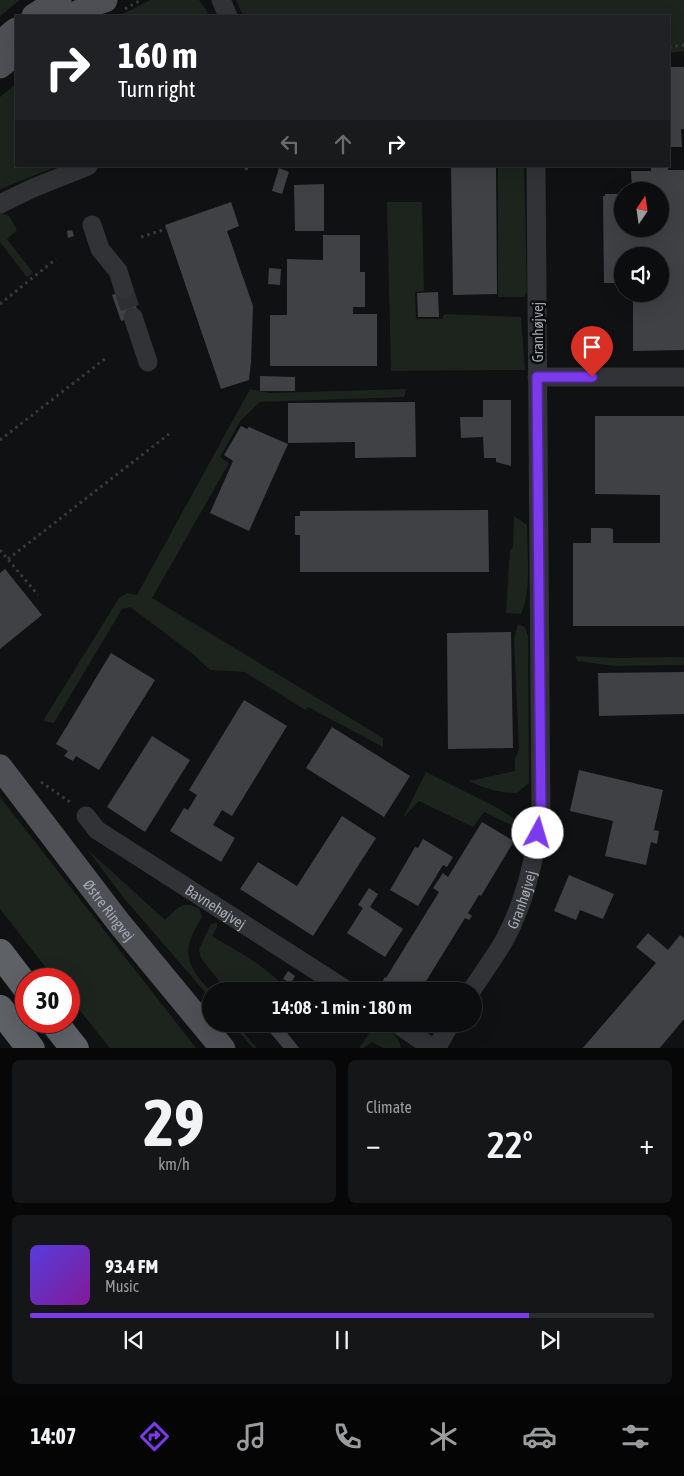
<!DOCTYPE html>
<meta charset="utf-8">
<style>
body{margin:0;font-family:"Asap Condensed",sans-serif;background:#151617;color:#f1f3f6;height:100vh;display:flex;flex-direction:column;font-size:19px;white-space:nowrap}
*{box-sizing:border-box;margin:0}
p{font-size:16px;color:#9a9c9e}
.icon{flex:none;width:28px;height:28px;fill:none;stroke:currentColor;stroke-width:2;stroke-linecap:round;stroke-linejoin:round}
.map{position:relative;height:1048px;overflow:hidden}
.sheet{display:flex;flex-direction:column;gap:12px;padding:12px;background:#070708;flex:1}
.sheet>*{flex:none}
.hud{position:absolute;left:15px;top:15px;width:655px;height:152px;border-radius:0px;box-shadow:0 5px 20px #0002,0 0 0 1px #2c2d2e;background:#202124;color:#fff;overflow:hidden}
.needle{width:32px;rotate:13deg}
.fabs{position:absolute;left:614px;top:182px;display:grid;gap:10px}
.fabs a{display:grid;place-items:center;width:55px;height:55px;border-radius:50%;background:#0c0d0e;box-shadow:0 5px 20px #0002,0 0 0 1px #2c2d2e;font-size:25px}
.speed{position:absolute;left:15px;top:968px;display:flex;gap:10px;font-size:25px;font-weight:700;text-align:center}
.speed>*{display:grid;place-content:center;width:65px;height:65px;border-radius:50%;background:#0c0d0e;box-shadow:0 5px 20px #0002,0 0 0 1px #2c2d2e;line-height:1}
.speed .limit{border:8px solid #d22;background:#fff;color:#111}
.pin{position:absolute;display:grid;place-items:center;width:42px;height:42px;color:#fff;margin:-51px -21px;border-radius:50% 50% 50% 0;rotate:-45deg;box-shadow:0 0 5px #0007}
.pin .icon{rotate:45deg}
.me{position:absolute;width:55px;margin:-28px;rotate:6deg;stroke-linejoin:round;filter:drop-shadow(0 0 4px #0008)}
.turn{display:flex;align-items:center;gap:18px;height:105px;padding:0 20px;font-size:22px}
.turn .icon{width:65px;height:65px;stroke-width:2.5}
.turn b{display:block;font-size:35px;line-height:42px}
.lanes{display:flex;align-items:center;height:48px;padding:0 20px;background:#0003;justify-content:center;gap:25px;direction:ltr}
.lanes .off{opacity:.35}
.big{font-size:38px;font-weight:600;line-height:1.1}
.sheet .widget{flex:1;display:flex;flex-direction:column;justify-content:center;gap:8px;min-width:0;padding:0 18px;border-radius:8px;background:#151617}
.sheet .dial{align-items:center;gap:0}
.dial b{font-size:65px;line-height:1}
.song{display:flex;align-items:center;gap:15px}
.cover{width:60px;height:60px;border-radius:8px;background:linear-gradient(135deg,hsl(250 70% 55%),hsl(290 70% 35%))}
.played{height:5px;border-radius:2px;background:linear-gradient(90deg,#7c3aed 80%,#2c2d2e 80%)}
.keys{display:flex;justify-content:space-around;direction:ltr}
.heat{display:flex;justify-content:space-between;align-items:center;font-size:28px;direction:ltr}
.sheet .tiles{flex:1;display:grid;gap:12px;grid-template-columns:1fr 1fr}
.widget:last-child{grid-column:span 2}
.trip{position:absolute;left:202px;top:982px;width:280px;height:50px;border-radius:25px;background:#0c0d0e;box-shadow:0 5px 20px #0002,0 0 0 1px #2c2d2e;font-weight:600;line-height:50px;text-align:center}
.menu{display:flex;height:80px;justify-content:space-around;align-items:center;background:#050506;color:#9a9c9e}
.menu .icon{width:35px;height:35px}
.menu .selected{color:#7c3aed}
.menu b{font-size:22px;color:#f1f3f6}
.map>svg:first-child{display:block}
.green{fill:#1d241d}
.building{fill:#3f4145}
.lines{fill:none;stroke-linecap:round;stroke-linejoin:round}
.minor-tunnel{stroke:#2d2f32;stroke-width:19;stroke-dasharray:19 9;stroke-linecap:butt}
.path{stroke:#383a3d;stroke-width:3;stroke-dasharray:2.5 4;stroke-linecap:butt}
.minor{stroke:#323336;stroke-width:19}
.major{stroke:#4e5055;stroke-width:25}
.highway{stroke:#5e6267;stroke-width:28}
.route-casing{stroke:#51269a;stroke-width:12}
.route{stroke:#7c3aed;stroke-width:9}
.labels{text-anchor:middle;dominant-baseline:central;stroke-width:5;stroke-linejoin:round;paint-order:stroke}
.street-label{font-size:15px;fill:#a3a9b1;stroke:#0b0c0d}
</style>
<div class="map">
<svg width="684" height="1049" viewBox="0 0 684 1049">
<rect width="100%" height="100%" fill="#101112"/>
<g class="green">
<polygon points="0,0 20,0 0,16"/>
<polygon points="150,0 199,0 210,16 119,16"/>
<polygon points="236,0 684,0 684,51 669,53 669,16 243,16"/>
<polygon points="16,84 16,166 58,166 0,189 0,97"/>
<polygon points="498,166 524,166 527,293 524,297 498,297"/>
<polygon points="387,202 422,202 424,291 415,292 416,319 442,319 444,314 521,317 525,370 391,371"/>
<polygon points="1,213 9,216 17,230 7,239 33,273 27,277 0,242 0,214"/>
<polygon points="250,389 270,393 406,389 404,397 260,402 241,420 220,457 229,463 152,598 383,738 383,747 308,707 305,710 245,672 210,670 193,654 130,607 122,609 54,723 43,721 119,598 127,593 137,595"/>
<path d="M514,516L527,525C527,551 532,591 521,614L506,613L510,550L513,548Z"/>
<path d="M518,624L525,627L528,636L529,783L517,793C500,793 485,789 469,781L515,771V759L519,750L514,638Z"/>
<polygon points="575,656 617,658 684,657 684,665 614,666 578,661"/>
<polygon points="426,772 496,807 516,820 513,826 484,812 473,827 419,801 403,818"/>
<polygon points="0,797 196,1048 110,1048 69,997 69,979 55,979 0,909"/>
<path d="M87,849L165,920C177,909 181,900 199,908L202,917C187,942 181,956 202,982C207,987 211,991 211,999L123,897Z"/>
<path d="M217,923V927L212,936C233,949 272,969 285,989L278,991H227L201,958L199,949L211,924Z"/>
<polygon points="232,1024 236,1024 257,1048 253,1048"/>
<path d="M374,1026C388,1028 398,1034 401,1048H383L372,1042L363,1048H359Z"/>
</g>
<g class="building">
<polygon points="671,67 684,67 684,129 681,129 682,147 669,147 669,75 671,75"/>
<polygon points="451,166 496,166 497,294 453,295"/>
<polygon points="651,166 668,166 668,170 684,170 684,350 633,351 633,294 660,294 660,256 622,256 622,283 604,283 603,196 605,196 605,194 622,194 622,229 660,229 660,191 632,191 631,171 651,171"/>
<polygon points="279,168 289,172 282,194 272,191"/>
<polygon points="324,184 324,231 295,231 294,185"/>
<polygon points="231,202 239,226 227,231 253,306 251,362 249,380 221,389 165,225"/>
<polygon points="72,230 74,236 68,238 67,231"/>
<polygon points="323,235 360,235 360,272 365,272 365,307 353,307 353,314 377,314 377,366 270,366 270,315 287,315 287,259 323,260"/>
<polygon points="269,268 281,269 280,285 268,284"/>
<polygon points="130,288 139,315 121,321 112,295"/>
<polygon points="438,292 439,317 418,317 417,293"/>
<polygon points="260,376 295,377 295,391 260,391"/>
<polygon points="483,400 511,400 511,466 496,462 496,458 484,458 483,437 461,438 460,417 483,417"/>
<polygon points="415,402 416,457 355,458 355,442 288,443 288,403"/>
<polygon points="595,416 684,416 684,626 573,626 573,543 591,543 591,528 610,528 613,529 613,543 660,543 660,495 595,494"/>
<polygon points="241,426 247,429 249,427 288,444 249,531 210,513 233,461 224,455"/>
<polygon points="488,510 489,572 300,572 300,535 295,535 295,516 300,516 300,511"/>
<polygon points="5,569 42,615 0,649 0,573"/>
<polygon points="511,632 513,748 448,749 447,633"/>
<polygon points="111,653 155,680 99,770 76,756 73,761 64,756 68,751 56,744"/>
<polygon points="684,672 684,714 599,716 598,673"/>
<polygon points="244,700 287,726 232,816 222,810 213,825 235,838 221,862 170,831 184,808 188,810 197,795 189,790"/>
<polygon points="332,727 410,776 384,817 306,768"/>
<polygon points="152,736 190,760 145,832 107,807"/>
<polygon points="579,770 663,790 654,830 659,831 657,844 651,842 646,865 605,856 613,821 570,811"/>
<polygon points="342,816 376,838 313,936 240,889 258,862 297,886"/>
<polygon points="482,822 514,841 481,896 479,895 468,913 472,916 469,920 465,918 420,991 408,991 390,981 388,985 382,982 385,977 386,978 439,892 433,888 443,873 448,877"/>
<polygon points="423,839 453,857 447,867 443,865 418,906 390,890 415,847 418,848"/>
<polygon points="569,875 614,894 603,919 580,910 576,920 554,911"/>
<polygon points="369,888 378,894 370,907 403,929 385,957 347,933 363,908 358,905"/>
<polygon points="648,933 668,950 680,935 684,938 684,1019 659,1049 582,1049 656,963 636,947"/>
<polygon points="288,971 295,976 291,983 283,979"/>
<polygon points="263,1024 280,1024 300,1049 284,1049"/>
</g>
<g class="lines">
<polyline class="minor-tunnel" points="124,290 133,317"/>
<g class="path">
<polyline points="125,9 141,0"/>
<polyline points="669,47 684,45"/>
<polyline points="246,170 247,166"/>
<polyline points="141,237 166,229"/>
<polyline points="0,304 56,259"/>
<polyline points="0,440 106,358"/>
<polyline points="0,550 38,595"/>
<polyline points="8,559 169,434"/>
<polyline points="41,782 73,804"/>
</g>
<g class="minor">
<polyline points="221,0 228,16"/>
<polyline points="0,204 33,188 88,166"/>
<polyline points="92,225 100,249 118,271 124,290"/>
<polyline points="133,317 148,362"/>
<polyline points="537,377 684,377"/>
<path id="s1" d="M86,816L97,830L348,991"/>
<path id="s2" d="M471,991C482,974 495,957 505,939C525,902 534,860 541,818L536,166"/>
<polyline points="397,1024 434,1049"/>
<polyline points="436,1049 450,1024"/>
</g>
<g class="major">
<polyline points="34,16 59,0"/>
<polyline points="72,16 96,3 105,0"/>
<polyline points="0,43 16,30"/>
<polyline points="0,66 16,53"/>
<path id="s3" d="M0,767L119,923L223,1049"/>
</g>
<g class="highway">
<polyline points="0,953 26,987"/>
<polyline points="0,1009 31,1049"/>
<polyline points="53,1021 75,1049"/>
</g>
</g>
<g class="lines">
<g class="route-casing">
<polyline id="route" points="538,833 541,818 537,377 592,377"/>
</g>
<use href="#route" class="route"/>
</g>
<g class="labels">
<g class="street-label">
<text transform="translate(537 332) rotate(-90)">Granhøjvej</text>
<text stroke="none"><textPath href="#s2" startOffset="105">Granhøjvej</textPath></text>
<text stroke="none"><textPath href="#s1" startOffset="159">Bavnehøjvej</textPath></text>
<text stroke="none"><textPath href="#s3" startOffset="180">Østre Ringvej</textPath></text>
</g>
</g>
</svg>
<div class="fabs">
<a><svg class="needle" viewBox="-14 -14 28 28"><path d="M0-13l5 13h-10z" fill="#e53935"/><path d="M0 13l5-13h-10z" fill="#9a9c9e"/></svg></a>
<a><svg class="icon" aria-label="sound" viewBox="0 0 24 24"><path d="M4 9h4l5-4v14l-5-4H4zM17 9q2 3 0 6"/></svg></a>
</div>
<div class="speed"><div class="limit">30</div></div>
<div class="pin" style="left:592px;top:377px;background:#d93025"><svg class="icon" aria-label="arrive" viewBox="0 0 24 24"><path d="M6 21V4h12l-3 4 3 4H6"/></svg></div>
<svg class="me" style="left:538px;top:833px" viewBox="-20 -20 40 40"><circle r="19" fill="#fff"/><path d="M0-13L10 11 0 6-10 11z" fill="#7c3aed"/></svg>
<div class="trip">14:08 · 1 min · 180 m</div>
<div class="hud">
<div class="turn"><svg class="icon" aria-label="right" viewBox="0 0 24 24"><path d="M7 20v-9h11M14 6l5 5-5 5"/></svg><div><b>160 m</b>Turn right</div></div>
<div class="lanes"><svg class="icon off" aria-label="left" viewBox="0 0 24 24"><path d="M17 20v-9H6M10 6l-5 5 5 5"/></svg><svg class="icon off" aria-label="ahead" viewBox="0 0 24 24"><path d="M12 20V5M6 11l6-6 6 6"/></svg><svg class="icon" aria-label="right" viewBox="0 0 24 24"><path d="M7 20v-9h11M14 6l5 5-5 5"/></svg></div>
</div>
</div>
<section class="sheet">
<div class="tiles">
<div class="widget dial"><b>29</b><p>km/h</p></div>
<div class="widget"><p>Climate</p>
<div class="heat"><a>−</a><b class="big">22°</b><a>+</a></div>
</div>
<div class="widget">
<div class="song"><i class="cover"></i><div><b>93.4 FM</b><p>Music</p></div></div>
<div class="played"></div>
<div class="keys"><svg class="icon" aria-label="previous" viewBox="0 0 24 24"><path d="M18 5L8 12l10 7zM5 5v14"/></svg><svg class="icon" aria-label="pause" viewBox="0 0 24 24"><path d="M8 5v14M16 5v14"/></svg><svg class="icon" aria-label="next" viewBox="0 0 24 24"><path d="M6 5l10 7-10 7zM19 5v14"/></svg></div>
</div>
</div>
</section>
<nav class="menu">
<b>14:07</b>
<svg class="icon selected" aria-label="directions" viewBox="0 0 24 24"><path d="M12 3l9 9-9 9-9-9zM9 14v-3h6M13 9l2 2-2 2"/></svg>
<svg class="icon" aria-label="music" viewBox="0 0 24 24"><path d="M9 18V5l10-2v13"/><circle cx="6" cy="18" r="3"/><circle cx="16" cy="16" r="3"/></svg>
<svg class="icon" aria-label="phone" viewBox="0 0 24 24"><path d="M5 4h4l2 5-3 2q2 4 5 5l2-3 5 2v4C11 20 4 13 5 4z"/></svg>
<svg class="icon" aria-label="climate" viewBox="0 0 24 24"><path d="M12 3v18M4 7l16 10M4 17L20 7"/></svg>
<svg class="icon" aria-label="car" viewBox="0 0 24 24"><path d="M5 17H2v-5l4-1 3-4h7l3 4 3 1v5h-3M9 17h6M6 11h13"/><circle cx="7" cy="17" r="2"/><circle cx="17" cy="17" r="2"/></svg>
<svg class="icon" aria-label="filters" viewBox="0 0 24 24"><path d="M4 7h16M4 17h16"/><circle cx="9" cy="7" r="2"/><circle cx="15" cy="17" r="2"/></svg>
</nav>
